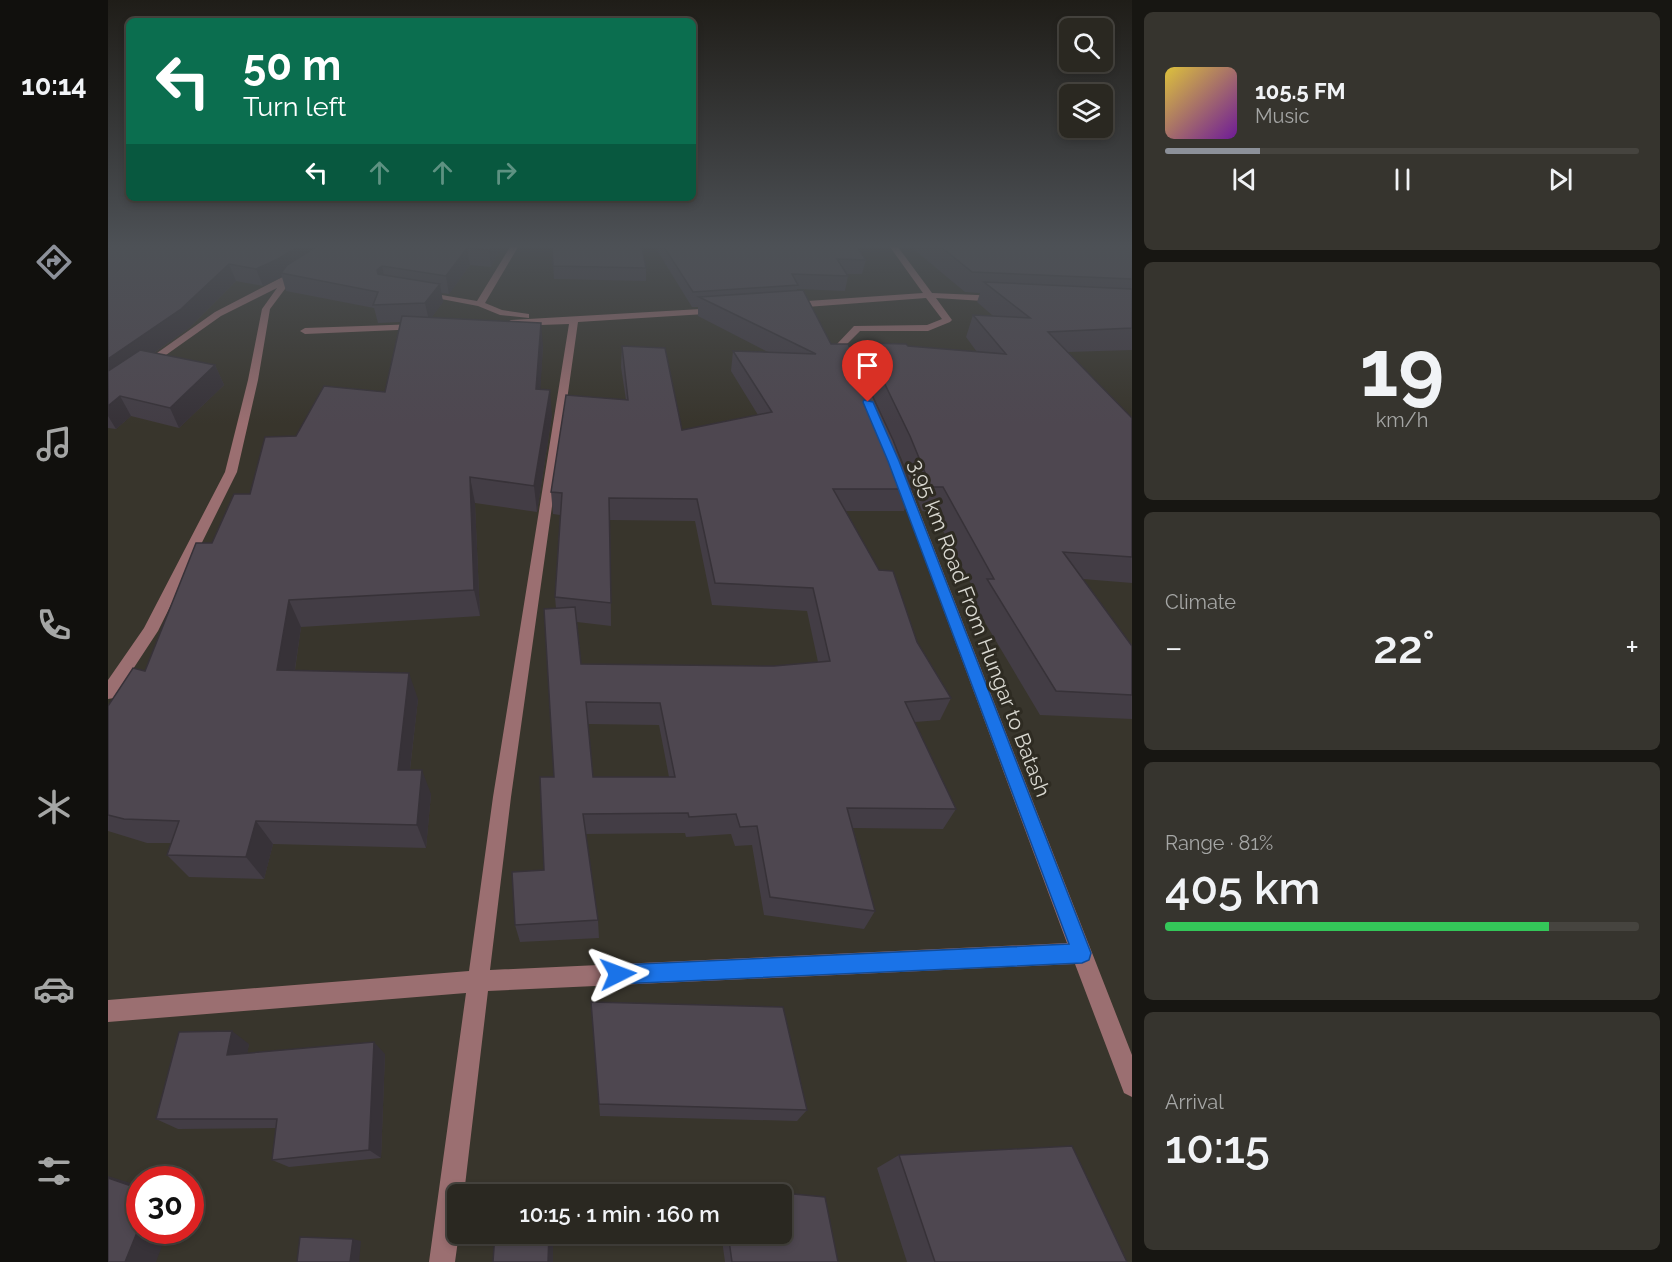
<!DOCTYPE html>
<meta charset="utf-8">
<style>
body{margin:0;font-family:Raleway,sans-serif;background:#36342e;color:#f1f3f6;height:100vh;display:flex;flex-direction:column;font-size:22px;white-space:nowrap}
*{box-sizing:border-box;margin:0}
p{font-size:20px;color:#a5a6a5}
.icon{flex:none;width:33px;height:33px;fill:none;stroke:currentColor;stroke-width:2;stroke-linecap:round;stroke-linejoin:round}
.map{position:relative;flex:1;overflow:hidden}
.panel{display:flex;flex-direction:column;gap:12px;padding:12px;background:#171612;width:540px}
.panel>*{flex:none}
.banner{position:absolute;left:18px;top:18px;width:570px;height:183px;border-radius:9px;box-shadow:0 3px 9px #0003,0 0 0 2px #46443f;background:#0b6e4f;color:#fff;overflow:hidden}
.controls{position:absolute;left:951px;top:18px;display:grid;gap:12px}
.controls a{display:grid;place-items:center;width:54px;height:54px;border-radius:9px;background:#2a2821;box-shadow:0 3px 9px #0003,0 0 0 2px #46443f;font-size:30px}
.speed{position:absolute;left:18px;top:1166px;display:flex;gap:12px;font-size:30px;font-weight:700;text-align:center}
.speed>*{display:grid;place-content:center;width:78px;height:78px;border-radius:50%;background:#2a2821;box-shadow:0 3px 9px #0003,0 0 0 2px #46443f;line-height:1}
.speed .limit{border:9px solid #d22;background:#fff;color:#111}
.pin{position:absolute;display:grid;place-items:center;width:51px;height:51px;color:#fff;margin:-62px -26px;border-radius:50% 50% 50% 0;rotate:-45deg;box-shadow:0 0 6px #0007}
.pin .icon{rotate:45deg}
.me{position:absolute;width:66px;margin:-33px;rotate:87deg;stroke-linejoin:round;filter:drop-shadow(0 0 4px #0008)}
.turn{display:flex;align-items:center;gap:21px;height:126px;padding:0 18px;font-size:27px}
.turn .icon{width:78px;height:78px;stroke-width:2.5}
.turn b{display:block;font-size:42px;line-height:51px}
.lanes{display:flex;align-items:center;height:57px;padding:0 18px;background:#0003;justify-content:center;gap:30px;direction:ltr}
.lanes .off{opacity:.35}
.big{font-size:45px;font-weight:600;line-height:1.1}
.panel .widget{flex:1;display:flex;flex-direction:column;justify-content:center;gap:9px;min-width:0;padding:0 21px;border-radius:9px;background:#36342e}
.panel .dial{align-items:center;gap:0}
.dial b{font-size:78px;line-height:1}
.song{display:flex;align-items:center;gap:18px}
.cover{width:72px;height:72px;border-radius:9px;background:linear-gradient(135deg,hsl(50 70% 55%),hsl(280 70% 35%))}
.played{height:6px;border-radius:3px;background:linear-gradient(90deg,#8c9099 20%,#46443f 20%)}
.keys{display:flex;justify-content:space-around;direction:ltr}
.heat{display:flex;justify-content:space-between;align-items:center;font-size:33px;direction:ltr}
.charge{height:9px;border-radius:4px;background:linear-gradient(90deg,#34c759 81%,#46443f 0)}
.trip{position:absolute;left:339px;top:1184px;width:345px;height:60px;border-radius:9px;background:#2a2821;box-shadow:0 3px 9px #0003,0 0 0 2px #46443f;font-weight:600;line-height:60px;text-align:center}
main{display:flex;flex:1;min-height:0}
.tab-bar{display:flex;flex-direction:column;width:108px;justify-content:space-around;align-items:center;background:#11100d;color:#a5a6a5}
.tab-bar .icon{width:42px;height:42px}
.tab-bar .selected{color:#8c9099}
.tab-bar b{font-size:27px;color:#f1f3f6}
.map>svg:first-child{display:block}
.lines{fill:none;stroke-linecap:round;stroke-linejoin:round}
.minor{fill:#9b6f71;fill-rule:evenodd}
.wall{fill:#433d45;fill-rule:evenodd}
.shaded-wall{fill:#373238}
.building{fill:#4e4750;stroke:#373238;stroke-width:1.5;fill-rule:evenodd}
.route{fill:#1a73e8;stroke:#114b97;stroke-width:1.5}
.labels{text-anchor:middle;dominant-baseline:central;stroke-width:6;stroke-linejoin:round;paint-order:stroke}
.street-label{font-size:21px;fill:#d8d7d0;stroke:#2e2b22}
</style>
<main>
<nav class="tab-bar">
<b>10:14</b>
<svg class="icon selected" aria-label="directions" viewBox="0 0 24 24"><path d="M12 3l9 9-9 9-9-9zM9 14v-3h6M13 9l2 2-2 2"/></svg>
<svg class="icon" aria-label="music" viewBox="0 0 24 24"><path d="M9 18V5l10-2v13"/><circle cx="6" cy="18" r="3"/><circle cx="16" cy="16" r="3"/></svg>
<svg class="icon" aria-label="phone" viewBox="0 0 24 24"><path d="M5 4h4l2 5-3 2q2 4 5 5l2-3 5 2v4C11 20 4 13 5 4z"/></svg>
<svg class="icon" aria-label="climate" viewBox="0 0 24 24"><path d="M12 3v18M4 7l16 10M4 17L20 7"/></svg>
<svg class="icon" aria-label="car" viewBox="0 0 24 24"><path d="M5 17H2v-5l4-1 3-4h7l3 4 3 1v5h-3M9 17h6M6 11h13"/><circle cx="7" cy="17" r="2"/><circle cx="17" cy="17" r="2"/></svg>
<svg class="icon" aria-label="filters" viewBox="0 0 24 24"><path d="M4 7h16M4 17h16"/><circle cx="9" cy="7" r="2"/><circle cx="15" cy="17" r="2"/></svg>
</nav>
<div class="map">
<svg width="1024" height="1262" viewBox="0 0 1024 1262">
<rect width="100%" height="100%" fill="#38352c"/>
<g class="lines">
<g class="minor">
<polygon points="402,247 410,247 377,303 394,310 421,314 421,318 392,315 370,306 312,295 316,292 369,301"/>
<polygon points="782,247 790,247 824,293 891,296 895,299 891,302 828,298 844,320 842,322 820,331 752,331 739,344 747,361 739,363 729,344 746,326 819,325 834,319 818,298 685,308 681,305 685,302 815,293"/>
<polygon points="188,270 195,272 183,281 162,309 150,380 129,472 50,631 6,698 0,699 0,680 36,628 117,472 140,380 154,309 169,288 113,316 41,367 32,365 107,312"/>
<polygon points="610,308 613,309 613,313 470,322 403,797 382,970 959,943 788,482 794,478 800,482 1024,1055 1024,1097 1016,1093 967,964 380,991 356,1194 350,1194 351,1233 347,1262 321,1262 358,993 0,1022 0,1000 361,971 385,797 461,324 403,326 398,323 403,320"/>
<polygon points="310,324 313,325 313,329 197,334 192,331 197,328"/>
</g>
</g>
<g class="wall">
<polygon points="0,247 393,247 383,267 362,265 341,294 333,293 335,302 323,318 435,346 432,389 444,415 429,512 367,503 372,616 193,627 187,670 310,699 302,770 323,794 318,848 165,844 156,879 81,877 59,855 63,843 39,843 0,831 0,706 37,671 104,543 188,436 277,392 293,322 270,323 266,308 178,291 174,277 155,286 128,281 81,328 46,353 107,365 116,385 71,428 23,416 8,429 0,428"/>
<polygon points="444,247 538,268 538,281 446,279"/>
<path d="M547,247H749L758,260L754,274H739L740,276L737,291L689,289V290L723,344L804,489L796,511H738L809,642L843,698L832,720L807,722L848,809L835,829L745,828L767,911L756,929L656,915L644,845L627,846L623,834L578,837L577,833L478,834L490,920L491,938L412,942L407,925L436,870L446,777L448,608L447,597L452,515L445,514L443,492L518,400L513,367L514,346L574,430L650,415L623,371L625,351L660,352L590,316V307H584ZM502,520L587,521L604,605L699,611L710,662L666,666L473,664L469,622L503,626ZM480,724L551,725L561,777H485Z"/>
<polygon points="803,247 1024,247 1024,350 960,352 1024,418 1024,583 975,579 1024,646 1024,719 932,715 866,604 870,597 825,512 814,511 794,460 751,365 757,343 869,352 858,337 865,315 885,316 869,302 872,293 857,292"/>
<polygon points="141,1044 139,1053 277,1054 273,1158 181,1167 164,1160 168,1128 70,1129 48,1119"/>
<polygon points="491,1104 699,1110 689,1121 492,1116"/>
<polygon points="791,1155 1019,1262 799,1262 769,1168"/>
<polygon points="614,1187 717,1197 730,1262 617,1262 613,1233 674,1233 674,1194 609,1194"/>
</g>
<g class="shaded-wall">
<polygon points="189,247 220,247 173,273 174,277 155,286 148,269"/>
<polygon points="383,247 393,247 383,267 381,250"/>
<polygon points="359,248 362,265 341,294 338,276"/>
<polygon points="121,264 128,281 81,328 0,385 0,359"/>
<polygon points="274,266 278,284 273,287 269,270"/>
<polygon points="332,284 335,302 321,321 317,303"/>
<polygon points="433,323 435,346 431,413 428,389"/>
<polygon points="107,365 116,385 71,428 62,408"/>
<polygon points="442,390 444,415 429,512 426,486"/>
<polygon points="12,396 23,416 8,429 0,416 0,406"/>
<polygon points="362,477 367,503 372,616 366,590"/>
<polygon points="181,600 193,627 183,695 169,670"/>
<polygon points="301,673 310,699 299,794 290,770"/>
<polygon points="314,770 323,794 318,848 309,825"/>
<polygon points="148,821 165,844 156,879 138,857"/>
<polygon points="124,1031 141,1044 137,1067 119,1055"/>
<polygon points="266,1042 277,1054 273,1158 261,1150"/>
<polygon points="0,1176 32,1186 32,1189 0,1178"/>
<polygon points="32,1225 32,1230 60,1230 48,1262 17,1262"/>
<polygon points="441,1233 445,1233 445,1262 440,1262"/>
<polygon points="245,1239 253,1241 251,1262 242,1262"/>
</g>
<g class="building">
<polygon points="0,247 189,247 170,259 148,269 121,264 73,309 0,359"/>
<polygon points="208,247 383,247 381,250 359,248 338,276 274,266 269,270 270,274 332,284 317,303 265,305 270,292 173,273 179,265"/>
<polygon points="444,247 534,247 538,268 445,266"/>
<polygon points="556,247 749,247 758,260 729,259 740,276 684,274 690,285 585,292"/>
<polygon points="833,247 1024,247 1024,279 864,272"/>
<polygon points="876,282 1024,289 1024,328 940,332 1024,418 1024,557 955,552 1024,646 1024,695 948,691 879,579 886,579 835,487 823,487 802,436 757,343 798,344 800,346 898,354 865,315 922,318"/>
<path d="M695,290L723,344H740L785,440L804,489H725L771,570L785,571L809,642L843,698L797,702L848,809L739,808L767,911L662,897L649,826L632,827L628,814L581,817L580,813L475,814L490,920L407,925L404,872L436,870L432,777H446L436,609L467,607L473,664L666,666L722,661L705,588L607,583L589,499L501,498L503,603L447,597L454,493L443,492L458,395L520,400L514,346L557,348L574,430L664,412L625,351L708,354L591,297ZM478,702L552,703L567,777H485Z"/>
<polygon points="294,316 433,323 428,389 442,390 426,486 362,477 366,590 181,600 169,670 301,673 290,770 314,770 309,825 148,821 138,857 59,855 71,821 16,819 0,815 0,706 25,668 37,671 88,543 104,543 126,494 142,494 157,437 188,436 216,386 277,392"/>
<polygon points="32,350 107,365 62,408 12,396 0,406 0,371"/>
<polygon points="483,1002 675,1007 699,1110 491,1104"/>
<polygon points="124,1031 119,1055 266,1042 261,1150 164,1160 169,1119 48,1119 71,1032"/>
<polygon points="964,1146 1019,1262 827,1262 791,1155"/>
<polygon points="0,1178 32,1189 32,1225 17,1262 0,1262"/>
<polygon points="614,1187 717,1197 730,1262 624,1262 620,1233 674,1233 674,1194 615,1194"/>
<polygon points="387,1233 441,1233 440,1262 385,1262"/>
<polygon points="192,1237 245,1239 242,1262 189,1262"/>
</g>
<linearGradient id="sky" x2="0" y2="1"><stop stop-color="#1f1d18"/><stop offset="0.58" stop-color="#4d5156"/><stop offset="1" stop-color="#4d5156" stop-opacity="0"/></linearGradient>
<rect width="1024" height="424" fill="url(#sky)"/>
<polygon class="route" points="756,400 765,402 791,461 983,953 981,960 974,963 510,984 504,981 501,974 504,967 510,965 961,944 780,461 755,402"/>
<g class="labels">
<g class="street-label">
<text transform="translate(872 628) rotate(69)">3.95 km Road From Hungar to Batash</text>
</g>
</g>
</svg>
<div class="controls">
<a><svg class="icon" aria-label="search" viewBox="0 0 24 24"><circle cx="10" cy="10" r="6"/><path d="M15 15l6 6"/></svg></a>
<a><svg class="icon" aria-label="layers" viewBox="0 0 24 24"><path d="M12 4l9 5-9 5-9-5zM3 14l9 5 9-5"/></svg></a>
</div>
<div class="speed"><div class="limit">30</div></div>
<div class="pin" style="left:760px;top:402px;background:#d93025"><svg class="icon" aria-label="arrive" viewBox="0 0 24 24"><path d="M6 21V4h12l-3 4 3 4H6"/></svg></div>
<svg class="me" style="left:510px;top:974px" viewBox="-20 -20 40 40"><path d="M0-17L14 15 0 8-14 15z" fill="#1a73e8" stroke="#fff" stroke-width="4"/></svg>
<div class="trip">10:15 · 1 min · 160 m</div>
<div class="banner">
<div class="turn"><svg class="icon" aria-label="left" viewBox="0 0 24 24"><path d="M17 20v-9H6M10 6l-5 5 5 5"/></svg><div><b>50 m</b>Turn left</div></div>
<div class="lanes"><svg class="icon" aria-label="left" viewBox="0 0 24 24"><path d="M17 20v-9H6M10 6l-5 5 5 5"/></svg><svg class="icon off" aria-label="ahead" viewBox="0 0 24 24"><path d="M12 20V5M6 11l6-6 6 6"/></svg><svg class="icon off" aria-label="ahead" viewBox="0 0 24 24"><path d="M12 20V5M6 11l6-6 6 6"/></svg><svg class="icon off" aria-label="right" viewBox="0 0 24 24"><path d="M7 20v-9h11M14 6l5 5-5 5"/></svg></div>
</div>
</div>
<section class="panel">
<div class="widget">
<div class="song"><i class="cover"></i><div><b>105.5 FM</b><p>Music</p></div></div>
<div class="played"></div>
<div class="keys"><svg class="icon" aria-label="previous" viewBox="0 0 24 24"><path d="M18 5L8 12l10 7zM5 5v14"/></svg><svg class="icon" aria-label="pause" viewBox="0 0 24 24"><path d="M8 5v14M16 5v14"/></svg><svg class="icon" aria-label="next" viewBox="0 0 24 24"><path d="M6 5l10 7-10 7zM19 5v14"/></svg></div>
</div>
<div class="widget dial"><b>19</b><p>km/h</p></div>
<div class="widget"><p>Climate</p>
<div class="heat"><a>−</a><b class="big">22°</b><a>+</a></div>
</div>
<div class="widget"><p>Range · 81%</p><b class="big">405 km</b><div class="charge"></div></div>
<div class="widget"><p>Arrival</p><b class="big">10:15</b></div>
</section>
</main>
